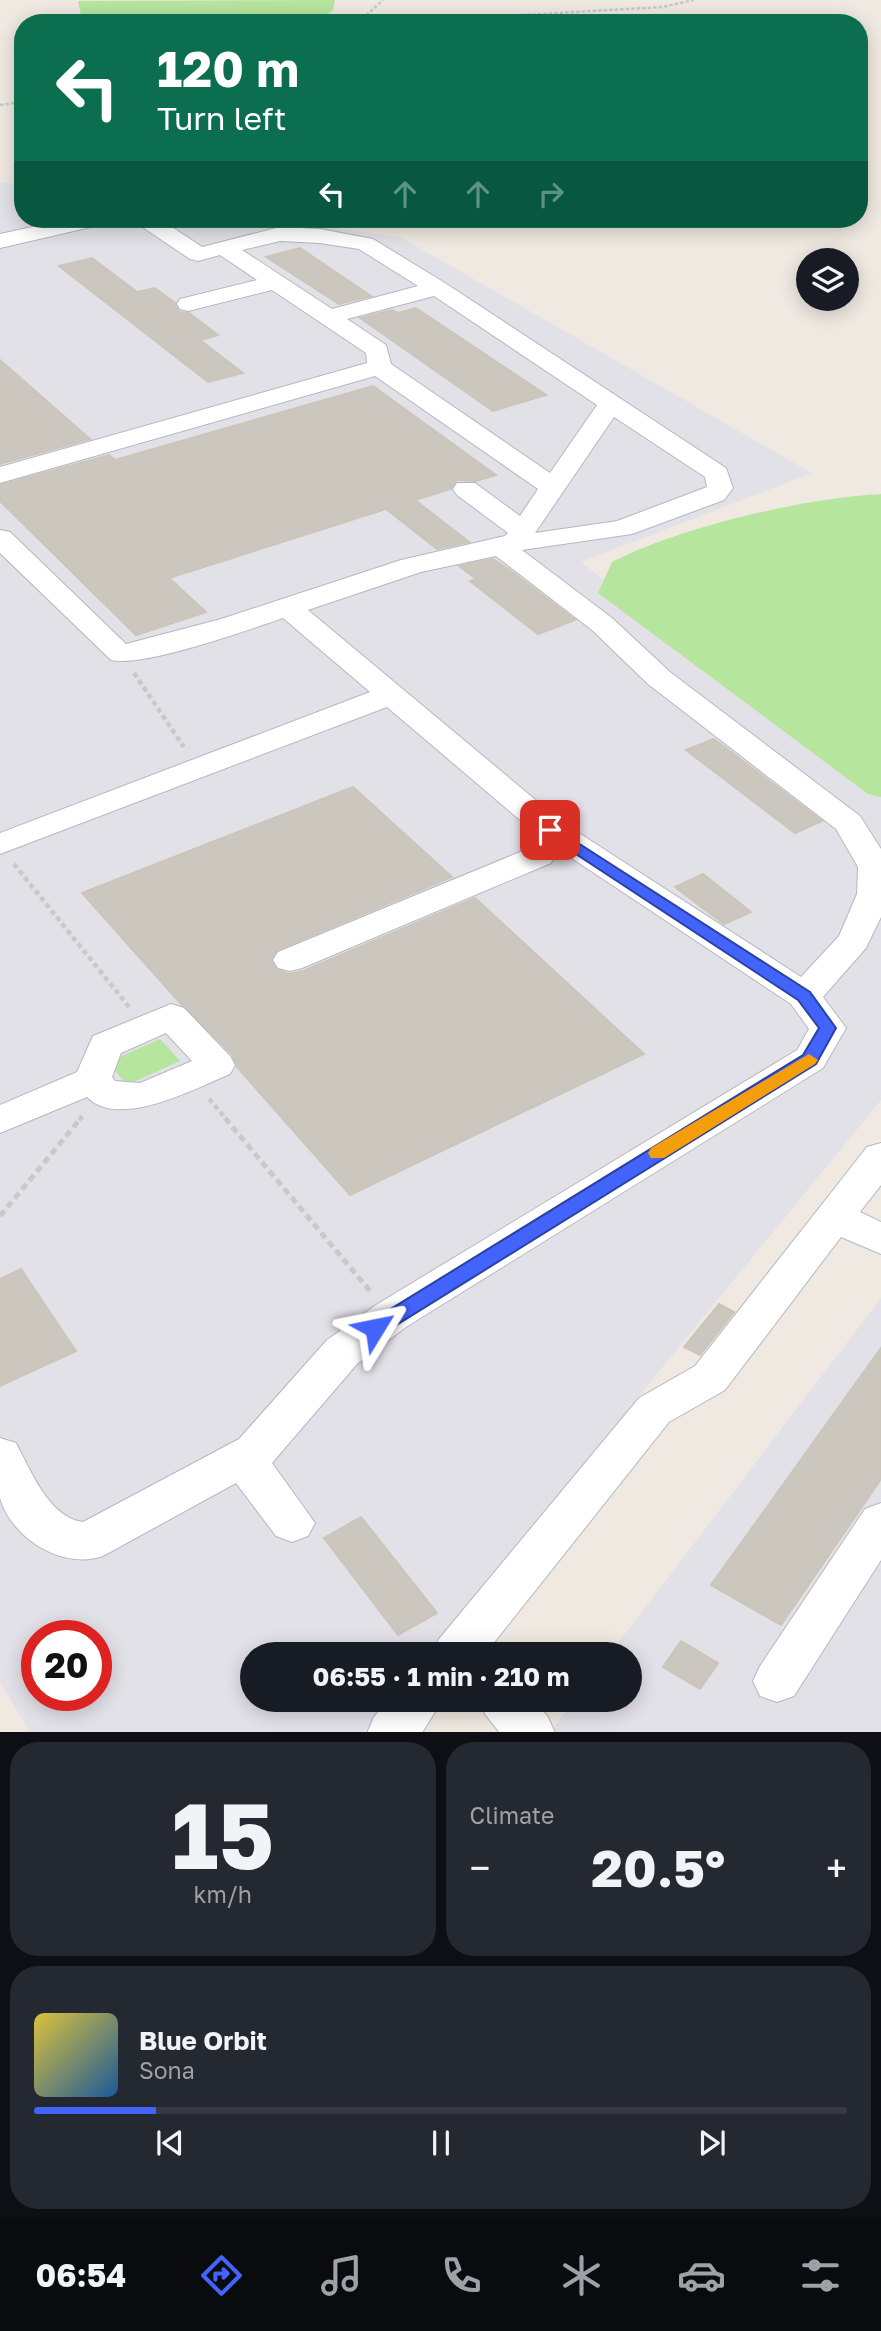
<!DOCTYPE html>
<meta charset="utf-8">
<style>
body{margin:0;font-family:"Golos Text",sans-serif;background:#242831;color:#f1f3f6;height:100vh;display:flex;flex-direction:column;font-size:26px;white-space:nowrap}
*{box-sizing:border-box;margin:0}
p{font-size:23px;color:#9ea1a6}
.icon{flex:none;width:38px;height:38px;fill:none;stroke:currentColor;stroke-width:2;stroke-linecap:round;stroke-linejoin:round}
.map{position:relative;height:1732px;overflow:hidden}
.details{display:flex;flex-direction:column;gap:10px;padding:10px;background:#0d0f14;flex:1}
.details>*{flex:none}
.top-card{position:absolute;left:14px;top:14px;width:854px;height:214px;border-radius:28px;box-shadow:0 4px 18px #0003;background:#0b6e4f;color:#fff;overflow:hidden}
.tools{position:absolute;left:796px;top:248px;display:grid;gap:14px}
.tools a{display:grid;place-items:center;width:63px;height:63px;border-radius:50%;background:#171b24;box-shadow:0 4px 18px #0003;font-size:35px}
.speed{position:absolute;left:21px;top:1620px;display:flex;gap:14px;font-size:35px;font-weight:700;text-align:center}
.speed>*{display:grid;place-content:center;width:91px;height:91px;border-radius:50%;background:#171b24;box-shadow:0 4px 18px #0003;line-height:1}
.speed .limit{border:10px solid #d22;background:#fff;color:#111}
.pin{position:absolute;display:grid;place-items:center;width:60px;height:60px;color:#fff;margin:-30px;border-radius:14px;box-shadow:0 4px 10px #0006}
.me{position:absolute;width:77px;margin:-38px;rotate:55deg;stroke-linejoin:round;filter:drop-shadow(0 0 5px #0008)}
.turn{display:flex;align-items:center;gap:24px;height:147px;padding:0 28px;font-size:32px}
.turn .icon{width:91px;height:91px;stroke-width:2.5}
.turn b{display:block;font-size:49px;line-height:60px}
.lanes{display:flex;align-items:center;height:66px;padding:0 28px;background:#0003;justify-content:center;gap:35px;direction:ltr}
.lanes .off{opacity:.35}
.big{font-size:52px;font-weight:700;line-height:1.1}
.details .card{flex:1;display:flex;flex-direction:column;justify-content:center;gap:10px;min-width:0;padding:0 24px;border-radius:28px;background:#242831}
.details .dial{align-items:center;gap:0}
.dial b{font-size:91px;line-height:1}
.song{display:flex;align-items:center;gap:21px}
.cover{width:84px;height:84px;border-radius:10px;background:linear-gradient(135deg,hsl(50 70% 55%),hsl(210 70% 35%))}
.played{height:7px;border-radius:4px;background:linear-gradient(90deg,#4264fb 15%,#363941 15%)}
.keys{display:flex;justify-content:space-around;direction:ltr}
.heat{display:flex;justify-content:space-between;align-items:center;font-size:38px;direction:ltr}
.details .tiles{flex:1;display:grid;gap:10px;grid-template-columns:1fr 1fr}
.card:last-child{grid-column:span 2}
.trip{position:absolute;left:240px;top:1642px;width:402px;height:70px;border-radius:35px;background:#171b24;box-shadow:0 4px 18px #0003;font-weight:700;line-height:70px;text-align:center}
.tab-bar{display:flex;height:112px;justify-content:space-around;align-items:center;background:#090b0e;color:#9ea1a6}
.tab-bar .icon{width:49px;height:49px}
.tab-bar .active{color:#4264fb}
.tab-bar b{font-size:32px;color:#f1f3f6}
.map>svg:first-child{display:block}
.industrial{fill:#e3e1e8;fill-rule:evenodd}
.green{fill:#b6e59e}
.building{fill:#cbc7bf;stroke:#cbc5ba;stroke-width:2}
.lines{fill:none;stroke-linecap:round;stroke-linejoin:round}
.minor-casing{stroke:#b4b7c1;stroke-width:2}
.path-far2{stroke:#c9c9c9;stroke-width:2.5;stroke-dasharray:3.5 2;stroke-linecap:butt}
.path-far1{stroke:#c9c9c9;stroke-width:4.5;stroke-dasharray:5 3.5;stroke-linecap:butt}
.path{stroke:#c9c9c9;stroke-width:5;stroke-dasharray:7 4.5;stroke-linecap:butt}
.minor{fill:#fff;fill-rule:evenodd}
.route{fill:#4264fb;stroke:#2b41a3;stroke-width:2}
.slow{fill:#f59e0b}
</style>
<div class="map">
<svg width="881" height="1733" viewBox="0 0 881 1733">
<rect width="100%" height="100%" fill="#efe9e1"/>
<g class="industrial">
<path d="M0,182L23,185V219H267L400,237L812,473L581,562L881,794V1100L428,1654H252V1699H391L364,1732H30L0,1682ZM37,1636H96V1696H37Z"/>
<polygon points="881,1298 881,1732 557,1733 553,1728 575,1699 630,1699 630,1654 610,1654"/>
</g>
<g class="green">
<polygon points="335,0 333,10 317,23 167,23 81,15 78,1"/>
<path d="M881,494V797L868,794L598,593L612,562C680,527 804,498 881,494Z"/>
<polygon points="160,1039 180,1061 127,1085 108,1062"/>
</g>
<g class="building">
<polygon points="300,248 371,296 339,304 266,257"/>
<polygon points="92,258 137,292 155,288 175,303 179,312 189,313 218,335 200,340 243,373 208,382 59,266"/>
<polygon points="416,308 546,395 493,411 360,318 392,310 398,313"/>
<polygon points="0,360 90,439 0,464"/>
<polygon points="373,386 496,475 476,481 457,480 451,489 415,500 469,542 437,549 386,509 169,578 206,612 136,635 0,501 0,485 109,455 115,460"/>
<polygon points="493,559 507,568 575,620 538,634 470,581 476,579 459,566"/>
<polygon points="714,739 822,821 795,833 686,750"/>
<polygon points="353,787 452,877 277,950 271,959 276,969 289,974 303,971 475,898 644,1054 350,1195 237,1067 232,1054 181,1004 82,893"/>
<polygon points="703,874 751,912 724,924 675,887"/>
<polygon points="21,1269 76,1351 0,1386 0,1279"/>
<polygon points="719,1304 734,1312 700,1355 684,1347"/>
<polygon points="881,1348 881,1479 781,1625 711,1585"/>
<polygon points="361,1517 437,1613 398,1635 324,1538"/>
<polygon points="681,1641 718,1663 700,1689 663,1667"/>
</g>
<g class="lines">
<g class="minor-casing">
<g id="minor">
<polygon points="69,219 107,219 104,224 0,248 0,234"/>
<path d="M125,219H160L202,247L280,227L320,229L373,239L445,283L726,468L733,488L724,500L632,534L522,550L612,618L670,672L860,816L881,849V917L866,948L823,997L846,1028L823,1068L406,1327L357,1364L272,1463L315,1523L308,1536L292,1542L276,1536L236,1483L103,1556C63,1570 12,1539 0,1498C0,1481 0,1456 0,1438L16,1443C30,1469 49,1518 83,1522L239,1439L327,1340L376,1305L797,1050L809,1029L791,1004L558,849L551,863L302,968L290,971L278,968L273,960L278,952L525,850L533,831L387,707L0,854V833L370,692L283,618C248,630 142,668 111,660L0,553V530L10,532L126,644L221,619L401,560L505,536L508,533L457,495L453,489L457,483H475L520,516L538,489L375,376L0,483V467L367,363L366,353L272,290L188,311L180,309L177,304L180,299L257,280L220,255L198,261L190,259L141,226L128,224ZM280,241L320,243L359,249L418,286L332,309L242,250ZM434,296L597,405L550,473L391,364L386,345L347,319ZM614,417L705,477L707,487L617,521L535,533ZM496,556L592,630L648,684L836,829L858,867L857,894L839,936L801,977L562,822L308,610L421,572Z"/>
<path d="M171,1004L184,1008L230,1056L235,1065L230,1074C196,1088 119,1130 87,1097L0,1133V1105L77,1072L93,1036ZM166,1033L192,1061L140,1083L115,1081L112,1077L121,1053Z"/>
<polygon points="881,1143 881,1185 860,1212 881,1222 881,1254 841,1237 725,1390 669,1422 485,1654 432,1654 439,1639 639,1398 695,1366 867,1147"/>
<polygon points="881,1503 881,1560 794,1696 777,1702 760,1696 753,1681 760,1666 865,1509"/>
<polygon points="389,1699 443,1699 422,1733 367,1733 374,1717"/>
<polygon points="478,1699 533,1699 548,1717 555,1733 500,1733 485,1714"/>
</g>
</g>
<g class="path-far2">
<polyline points="358,23 383,0"/>
<polyline points="384,23 662,7 694,0"/>
<polyline points="0,105 23,102"/>
</g>
<g class="path-far1">
<polyline points="134,673 184,747"/>
<polyline points="14,864 129,1007"/>
<polyline points="209,1099 227,1120"/>
<polyline points="79,1120 83,1116"/>
</g>
<g class="path">
<polyline points="225,1118 370,1291"/>
<polyline points="0,1216 81,1118"/>
</g>
<use href="#minor" class="minor"/>
</g>
<polygon class="route" points="550,825 810,992 836,1028 816,1064 382,1334 368,1334 365,1328 368,1323 803,1055 819,1028 798,1000 544,833 542,830"/>
<polygon class="slow" points="809,1054 818,1060 815,1064 664,1158 651,1158 648,1153 651,1148"/>
</svg>
<div class="tools">
<a><svg class="icon" aria-label="layers" viewBox="0 0 24 24"><path d="M12 4l9 5-9 5-9-5zM3 14l9 5 9-5"/></svg></a>
</div>
<div class="speed"><div class="limit">20</div></div>
<div class="pin" style="left:550px;top:830px;background:#d93025"><svg class="icon" aria-label="arrive" viewBox="0 0 24 24"><path d="M6 21V4h12l-3 4 3 4H6"/></svg></div>
<svg class="me" style="left:375px;top:1328px" viewBox="-20 -20 40 40"><path d="M0-17L14 15 0 8-14 15z" fill="#4264fb" stroke="#fff" stroke-width="4"/></svg>
<div class="trip">06:55 · 1 min · 210 m</div>
<div class="top-card">
<div class="turn"><svg class="icon" aria-label="left" viewBox="0 0 24 24"><path d="M17 20v-9H6M10 6l-5 5 5 5"/></svg><div><b>120 m</b>Turn left</div></div>
<div class="lanes"><svg class="icon" aria-label="left" viewBox="0 0 24 24"><path d="M17 20v-9H6M10 6l-5 5 5 5"/></svg><svg class="icon off" aria-label="ahead" viewBox="0 0 24 24"><path d="M12 20V5M6 11l6-6 6 6"/></svg><svg class="icon off" aria-label="ahead" viewBox="0 0 24 24"><path d="M12 20V5M6 11l6-6 6 6"/></svg><svg class="icon off" aria-label="right" viewBox="0 0 24 24"><path d="M7 20v-9h11M14 6l5 5-5 5"/></svg></div>
</div>
</div>
<section class="details">
<div class="tiles">
<div class="card dial"><b>15</b><p>km/h</p></div>
<div class="card"><p>Climate</p>
<div class="heat"><a>−</a><b class="big">20.5°</b><a>+</a></div>
</div>
<div class="card">
<div class="song"><i class="cover"></i><div><b>Blue Orbit</b><p>Sona</p></div></div>
<div class="played"></div>
<div class="keys"><svg class="icon" aria-label="previous" viewBox="0 0 24 24"><path d="M18 5L8 12l10 7zM5 5v14"/></svg><svg class="icon" aria-label="pause" viewBox="0 0 24 24"><path d="M8 5v14M16 5v14"/></svg><svg class="icon" aria-label="next" viewBox="0 0 24 24"><path d="M6 5l10 7-10 7zM19 5v14"/></svg></div>
</div>
</div>
</section>
<nav class="tab-bar">
<b>06:54</b>
<svg class="icon active" aria-label="directions" viewBox="0 0 24 24"><path d="M12 3l9 9-9 9-9-9zM9 14v-3h6M13 9l2 2-2 2"/></svg>
<svg class="icon" aria-label="music" viewBox="0 0 24 24"><path d="M9 18V5l10-2v13"/><circle cx="6" cy="18" r="3"/><circle cx="16" cy="16" r="3"/></svg>
<svg class="icon" aria-label="phone" viewBox="0 0 24 24"><path d="M5 4h4l2 5-3 2q2 4 5 5l2-3 5 2v4C11 20 4 13 5 4z"/></svg>
<svg class="icon" aria-label="climate" viewBox="0 0 24 24"><path d="M12 3v18M4 7l16 10M4 17L20 7"/></svg>
<svg class="icon" aria-label="car" viewBox="0 0 24 24"><path d="M5 17H2v-5l4-1 3-4h7l3 4 3 1v5h-3M9 17h6M6 11h13"/><circle cx="7" cy="17" r="2"/><circle cx="17" cy="17" r="2"/></svg>
<svg class="icon" aria-label="filters" viewBox="0 0 24 24"><path d="M4 7h16M4 17h16"/><circle cx="9" cy="7" r="2"/><circle cx="15" cy="17" r="2"/></svg>
</nav>
